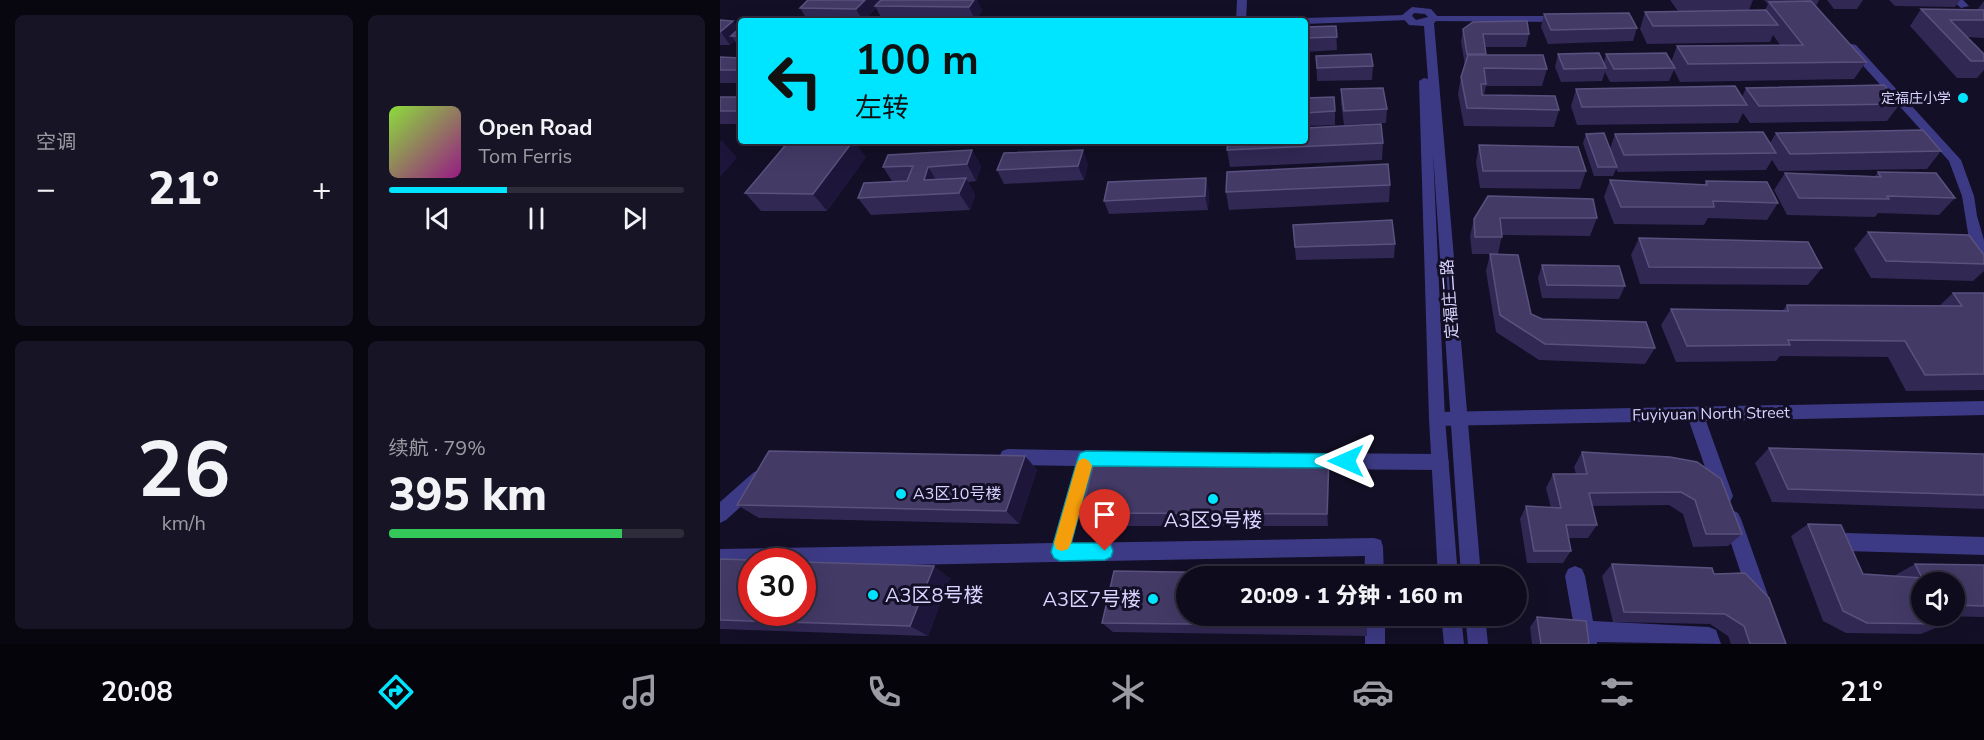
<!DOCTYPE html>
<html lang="zh">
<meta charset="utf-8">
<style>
body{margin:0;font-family:"Nunito Sans","Noto Sans SC",sans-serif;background:#171425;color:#f1f3f6;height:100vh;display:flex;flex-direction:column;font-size:22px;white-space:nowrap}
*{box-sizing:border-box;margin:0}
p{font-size:20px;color:#9b9ba3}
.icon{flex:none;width:33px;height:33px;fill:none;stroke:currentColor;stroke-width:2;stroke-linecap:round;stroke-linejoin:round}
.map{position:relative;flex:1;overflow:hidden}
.panel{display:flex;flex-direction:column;gap:15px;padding:15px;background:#08060f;width:720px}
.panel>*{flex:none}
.banner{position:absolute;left:18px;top:18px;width:570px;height:126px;border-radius:6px;box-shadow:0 6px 24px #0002,0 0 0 2px #2e2b3b;background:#00e5ff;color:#111;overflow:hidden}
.buttons{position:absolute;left:1191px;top:572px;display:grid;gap:12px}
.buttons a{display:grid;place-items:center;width:54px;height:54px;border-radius:50%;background:#0e0b1c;box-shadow:0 6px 24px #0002,0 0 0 2px #2e2b3b;font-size:30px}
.speed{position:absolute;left:18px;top:548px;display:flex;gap:12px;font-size:30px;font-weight:700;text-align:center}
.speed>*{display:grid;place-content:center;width:78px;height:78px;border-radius:50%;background:#0e0b1c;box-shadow:0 6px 24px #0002,0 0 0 2px #2e2b3b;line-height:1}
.speed .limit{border:9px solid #d22;background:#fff;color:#111}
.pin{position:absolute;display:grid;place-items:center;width:51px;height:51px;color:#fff;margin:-62px -26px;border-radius:50% 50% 50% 0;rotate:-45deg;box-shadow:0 0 6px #0007}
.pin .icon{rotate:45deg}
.me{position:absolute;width:66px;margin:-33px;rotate:270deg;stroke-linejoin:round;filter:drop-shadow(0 0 4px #0008)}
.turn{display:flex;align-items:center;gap:21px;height:126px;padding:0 18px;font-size:27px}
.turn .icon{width:78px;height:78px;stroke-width:2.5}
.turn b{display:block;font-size:42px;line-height:51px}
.big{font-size:45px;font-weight:800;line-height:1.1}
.panel .widget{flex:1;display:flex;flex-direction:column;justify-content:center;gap:9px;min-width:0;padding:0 21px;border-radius:9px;background:#171425}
.panel .dial{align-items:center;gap:0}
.dial b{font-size:78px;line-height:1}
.song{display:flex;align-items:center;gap:18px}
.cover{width:72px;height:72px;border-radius:9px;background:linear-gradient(135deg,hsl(90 70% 55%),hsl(310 70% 35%))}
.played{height:6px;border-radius:3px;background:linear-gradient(90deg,#00e5ff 40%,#2e2b3b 40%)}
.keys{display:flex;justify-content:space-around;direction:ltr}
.heat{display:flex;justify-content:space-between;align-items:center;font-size:33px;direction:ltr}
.charge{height:9px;border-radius:4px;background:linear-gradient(90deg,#34c759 79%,#2e2b3b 0)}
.panel .tiles{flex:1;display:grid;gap:15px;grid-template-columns:repeat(2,1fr)}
.trip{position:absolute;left:456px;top:566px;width:351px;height:60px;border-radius:30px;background:#0e0b1c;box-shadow:0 6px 24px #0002,0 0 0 2px #2e2b3b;font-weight:800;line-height:60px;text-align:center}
.tab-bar{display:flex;height:96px;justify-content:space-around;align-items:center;background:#06040b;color:#9b9ba3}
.tab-bar .icon{width:42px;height:42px}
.tab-bar .on{color:#00e5ff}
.tab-bar b{font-size:27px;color:#f1f3f6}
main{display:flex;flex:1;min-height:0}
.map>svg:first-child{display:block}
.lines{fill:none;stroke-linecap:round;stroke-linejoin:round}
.minor{fill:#3d3a85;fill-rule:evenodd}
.tertiary{fill:#3d3a85;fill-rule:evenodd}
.wall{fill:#312854;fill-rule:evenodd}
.shaded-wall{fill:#1d163a}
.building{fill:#433a66;stroke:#5a527e;stroke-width:1.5}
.route{fill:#00e5ff;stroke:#0095a6;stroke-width:1.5}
.slow{fill:#f59e0b}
.poi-dot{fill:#00e5ff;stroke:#130f26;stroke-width:2}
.labels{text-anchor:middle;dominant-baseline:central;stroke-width:6;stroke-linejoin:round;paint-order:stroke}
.far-poi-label{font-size:14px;fill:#d9d4ff;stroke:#130f26;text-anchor:end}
.street-label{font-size:16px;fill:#d9d4ff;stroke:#130f26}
.poi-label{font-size:16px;fill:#d9d4ff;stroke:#130f26;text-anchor:start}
.near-poi-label{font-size:20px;fill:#d9d4ff;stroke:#130f26}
</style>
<main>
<section class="panel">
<div class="tiles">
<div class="widget"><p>空调</p>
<div class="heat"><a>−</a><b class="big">21°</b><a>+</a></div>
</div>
<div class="widget">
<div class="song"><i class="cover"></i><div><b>Open Road</b><p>Tom Ferris</p></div></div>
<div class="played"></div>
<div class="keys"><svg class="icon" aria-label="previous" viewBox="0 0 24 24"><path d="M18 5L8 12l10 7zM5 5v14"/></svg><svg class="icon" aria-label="pause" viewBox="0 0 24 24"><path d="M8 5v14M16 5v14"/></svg><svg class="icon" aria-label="next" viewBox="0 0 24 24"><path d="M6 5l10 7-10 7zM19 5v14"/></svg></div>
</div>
<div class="widget dial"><b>26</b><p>km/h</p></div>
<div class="widget"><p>续航 · 79%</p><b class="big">395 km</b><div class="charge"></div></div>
</div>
</section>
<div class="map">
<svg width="1264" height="644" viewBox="0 0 1264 644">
<rect width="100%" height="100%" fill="#130f26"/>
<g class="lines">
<g class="minor">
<polygon points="517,0 527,0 526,21 516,21"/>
<polygon points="1232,0 1243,0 1249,6 1241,8"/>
<polygon points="686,15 689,16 689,20 585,24 585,21 580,21 585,18"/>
<polygon points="713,16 842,16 847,19 842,22 710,21 708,19"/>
<polygon points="1132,44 1136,45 1241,160 1254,196 1257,216 1264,240 1264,255 1259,254 1249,239 1242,196 1229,161 1128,49 1127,47"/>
<polygon points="1264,401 1264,415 986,421 1013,496 1010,502 1004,504 998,502 995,496 969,421 717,426 711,424 709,419 711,414 717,412"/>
<polygon points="288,449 396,451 402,453 405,459 402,465 396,467 372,466 352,543 654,538 661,540 663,547 664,576 644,576 645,556 82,567 82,561 32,561 32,568 0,569 0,549 333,543 355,466 288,465 282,463 279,457 282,451"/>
<polygon points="588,453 720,454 726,456 729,462 726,468 720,470 588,469 582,467 579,461 582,455"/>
<polygon points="40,470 46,472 49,478 46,484 6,520 0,523 0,502 34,472"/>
<polygon points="1012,510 1018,513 1021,519 1050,601 1047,608 1040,611 1033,608 1030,601 1003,519 1006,513"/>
<polygon points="1126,533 1264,537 1264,555 1126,551 1119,549 1117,542 1119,535"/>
<polygon points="855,566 862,569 865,576 873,621 989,627 996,630 1001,644 877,642 877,644 857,644 845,576 848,569"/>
<rect x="645" y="615" width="20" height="29"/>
</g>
<g class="tertiary">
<path d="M692,7L711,9L719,18L714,23L761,576H741L713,152L725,419L738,576H718L709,419L699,81L704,78L708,79L704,26L689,25L681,16ZM694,13L705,14L708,17L696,20L692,16Z"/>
<polygon points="721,615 741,615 744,644 724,644"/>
<polygon points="745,615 765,615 768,644 748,644"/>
</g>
</g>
<g class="wall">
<polygon points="128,0 159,0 160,1 257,0 262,11 255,20 162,19 156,8 144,21 88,21 80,8"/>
<polygon points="950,0 1033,0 1029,10 1045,10 1048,4 1044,0 1099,0 1096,6 1146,62 1134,79 960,82 954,70 949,81 890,82 885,72 882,81 841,82 835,67 838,54 884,62 886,54 951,62 957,46 1061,46 1053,35 1050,42 927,44 920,29 925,12 958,11"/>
<polygon points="1107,0 1143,0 1137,9 1114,9"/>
<polygon points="1169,0 1240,0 1235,7 1175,6"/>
<polygon points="1264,1 1264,38 1247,37 1264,54 1264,70 1257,78 1237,78 1190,26 1201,9 1257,10"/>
<polygon points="824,14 917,28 913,41 828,44 821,27"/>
<polygon points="0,20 13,21 19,29 21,27 21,49 15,41 10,45 0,45"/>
<polygon points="616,26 617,50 585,52 585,27"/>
<polygon points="743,29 809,34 806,47 765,47 766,55 827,69 822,86 766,86 764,95 839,110 834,127 744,126 738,94 741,77 745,65 741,42"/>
<polygon points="596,56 653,66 652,80 597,81"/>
<polygon points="0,57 21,58 21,83 0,83"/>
<polygon points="1026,88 1180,104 1167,121 1030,123 1023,113 1018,123 857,125 851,106 856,89 1022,97"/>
<polygon points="621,89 667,109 666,123 624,125 621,103"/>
<rect x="0" y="97" width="21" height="27"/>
<polygon points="585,98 615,111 615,125 585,126"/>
<polygon points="1056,133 1221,151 1207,169 1059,171 1052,160 1046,170 898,172 896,169 893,176 874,176 863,143 866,134 890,149 895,134 1050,143"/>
<polygon points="204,141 243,141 205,143"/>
<polygon points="663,143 662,160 510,167 507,150"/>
<polygon points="759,145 866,171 860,189 760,188 756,162"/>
<polygon points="252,150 261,167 256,181 248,182 255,195 250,210 151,215 138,198 172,181 163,167"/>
<polygon points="146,157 107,211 41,211 25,193"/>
<polygon points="368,164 364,180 284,184 277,170"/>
<polygon points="1158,172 1235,198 1219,215 1158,213 1155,217 1067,215 1054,190 1065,173 1155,176"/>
<polygon points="890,180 984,185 986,181 1058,203 1047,220 988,218 984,225 894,224 884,197"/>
<polygon points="670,185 669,202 509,210 506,192"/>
<polygon points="489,191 488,210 389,214 384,201"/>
<polygon points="768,196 877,218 870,236 782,235 778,254 811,314 822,319 935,348 925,364 819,360 776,332 766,271 770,254 752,254 750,236 754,219"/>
<polygon points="573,225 675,244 674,258 576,260"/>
<polygon points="1148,232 1264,255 1264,271 1253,281 1151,278 1134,249"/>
<polygon points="919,238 1102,268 1088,285 920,284 911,255"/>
<polygon points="822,265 905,286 899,299 822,298 818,278"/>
<polygon points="1233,293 1264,293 1264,390 1186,391 1168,357 1060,356 1056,361 956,362 941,325 951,309 1062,311 1067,305 1219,306"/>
<polygon points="1049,448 1264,454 1264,509 1052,502 1035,463"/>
<polygon points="862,452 950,457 1022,534 1008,546 973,547 963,514 949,505 872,506 877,525 868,538 848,538 851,551 843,563 807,563 800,519 806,506 831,508 826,488 833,474 856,474 854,467"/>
<polygon points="305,456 317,470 299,524 39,518 17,505"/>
<polygon points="609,472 608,526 371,526 361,513"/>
<path d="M1088,524L1143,574L1174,576L1195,564L1264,565V617L1221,616L1225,624L1201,634L1126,633L1103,621L1071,536ZM1234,582V615H1202Z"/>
<polygon points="0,559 230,578 208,636 0,629"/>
<polygon points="892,564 994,574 1066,644 1011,644 1008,636 990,624 893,622 882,576"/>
<polygon points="817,617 869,644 812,644 810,627"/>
<polygon points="382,623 647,626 647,636 393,632"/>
</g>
<g class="shaded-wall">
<polygon points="145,0 159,0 161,3 155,6 156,8 144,21 143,21 136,9"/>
<polygon points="254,0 257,0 262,11 255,20 249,7"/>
<polygon points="13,21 21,31 11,36 15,41 10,45 1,32"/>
<polygon points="2,140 17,158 0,177 0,142"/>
<polygon points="133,141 134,141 146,157 107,211 93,194"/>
<polygon points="252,150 261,167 256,181 247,164"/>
<polygon points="363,150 368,164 364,180 358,166"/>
<polygon points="208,167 219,184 204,180"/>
<polygon points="246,178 255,195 250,210 239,193"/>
<polygon points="486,178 489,191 488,210 485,196"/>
<polygon points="305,456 317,470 299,524 286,511"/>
<polygon points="609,458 609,472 608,526 607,514"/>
<polygon points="214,566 230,578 208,636 190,626"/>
</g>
<g class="building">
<polygon points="88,0 145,0 136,9 80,8"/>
<polygon points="161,0 254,0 249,7 155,6"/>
<polygon points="1091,1 1146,62 968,64 957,46 1083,45 1049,2"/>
<polygon points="1201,9 1264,10 1264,20 1230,20 1264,54 1264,61 1251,61"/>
<polygon points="1046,10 1058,25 933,26 925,12"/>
<polygon points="909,13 917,28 831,30 824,14"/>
<polygon points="0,20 13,21 0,32"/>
<polygon points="807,21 809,34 763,34 766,54 747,54 743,29 753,22"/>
<polygon points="616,26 617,37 585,38 585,27"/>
<polygon points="21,27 21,36 11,36"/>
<polygon points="879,53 886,68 844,69 838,54"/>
<polygon points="946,53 955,68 894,69 886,54"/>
<polygon points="651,54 653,66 597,68 596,56"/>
<polygon points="748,55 823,55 827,69 764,68 766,84 761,84 762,95 835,96 839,110 747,108 741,77"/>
<polygon points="0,57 21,58 21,70 0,70"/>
<polygon points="1164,85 1180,104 1039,106 1026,88"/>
<polygon points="1015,86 1027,105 862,107 856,89"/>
<polygon points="663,88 667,109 624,111 621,89"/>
<rect x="0" y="97" width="21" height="14"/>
<polygon points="614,97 615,111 585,113 585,98"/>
<polygon points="661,124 663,143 507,150 508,141 585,141 585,128"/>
<polygon points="1203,130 1221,151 1070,154 1056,133"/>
<polygon points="1043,132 1056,153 904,155 895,134"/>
<polygon points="884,133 897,167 878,167 866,134"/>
<polygon points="69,141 133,141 93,194 25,193"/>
<polygon points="759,145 858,147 866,171 763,171"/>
<polygon points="252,150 247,164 208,167 204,180 246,178 239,193 138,198 144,183 187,181 193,166 163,167 168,155"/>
<polygon points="363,150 358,166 277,170 284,153"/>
<polygon points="668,164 670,185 506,192 507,172"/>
<polygon points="1158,172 1216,173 1235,198 1167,196 1169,199 1079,198 1065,173 1161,177"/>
<polygon points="486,178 485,196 384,201 388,182"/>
<polygon points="890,180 987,185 986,181 1047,182 1058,203 993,201 994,207 901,207"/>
<polygon points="768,196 873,199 877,218 780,218 782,237 755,237 754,219"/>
<polygon points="672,220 675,244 575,247 573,225"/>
<polygon points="1148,232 1249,235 1264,255 1264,264 1166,261"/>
<polygon points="919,238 1088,242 1102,268 929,267"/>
<polygon points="770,254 798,255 811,314 822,319 926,322 935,348 825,344 780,315"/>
<polygon points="822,265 899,266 905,286 827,285"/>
<polygon points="1233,293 1264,293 1264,374 1205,375 1185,341 1068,340 1070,345 967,346 951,309 1068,311 1067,305 1242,306"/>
<polygon points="1049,448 1264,454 1264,495 1068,489"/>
<polygon points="49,451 305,456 286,511 17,505"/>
<polygon points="862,452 950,457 977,462 1001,479 1022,534 986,534 975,500 961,492 869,493 877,525 846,525 851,551 814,551 806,506 841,508 833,474 867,474"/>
<polygon points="375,458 609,458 607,514 361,513"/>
<polygon points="1088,524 1121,525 1143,574 1202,578 1195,564 1264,565 1264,606 1234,605 1234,582 1202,582 1202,615 1221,615 1225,624 1147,623 1123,611"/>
<polygon points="0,559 57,561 32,561 32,612 82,612 82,562 214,566 190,626 0,620"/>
<polygon points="892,564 992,568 994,574 1025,573 1049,598 1066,644 1030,644 1024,626 1005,614 904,612"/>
<polygon points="394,571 647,575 647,576 466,576 466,615 647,615 647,626 382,623"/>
<polygon points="817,617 866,621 869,644 821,644"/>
</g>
<polygon class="route" points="366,451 626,454 631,456 633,461 631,466 626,468 372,466 351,543 385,543 391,545 393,551 391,557 385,560 340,561 334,558 331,552 358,458 360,453"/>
<polygon class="slow" points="364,458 369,461 372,466 351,543 348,549 342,551 336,549 334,543 356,466 358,461"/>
<g class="poi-dot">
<circle cx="1243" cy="98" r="6"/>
<circle cx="181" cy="494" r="6"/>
<circle cx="493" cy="499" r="6"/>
<circle cx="153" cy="595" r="6"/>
<circle cx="433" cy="599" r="6"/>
</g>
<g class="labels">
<g class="far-poi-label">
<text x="1231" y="98">定福庄小学</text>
</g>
<g class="street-label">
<text transform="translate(730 299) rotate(-94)">定福庄二路</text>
<text transform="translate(991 414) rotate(-1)">Fuyiyuan North Street</text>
</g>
<g class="poi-label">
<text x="193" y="494">A3区10号楼</text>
</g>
<g class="near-poi-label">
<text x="493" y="520">A3区9号楼</text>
<text x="165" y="595" text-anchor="start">A3区8号楼</text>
<text x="421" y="599" text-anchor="end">A3区7号楼</text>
</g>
</g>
</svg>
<div class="buttons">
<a><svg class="icon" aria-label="sound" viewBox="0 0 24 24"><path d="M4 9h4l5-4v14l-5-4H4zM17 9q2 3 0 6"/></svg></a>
</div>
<div class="speed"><div class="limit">30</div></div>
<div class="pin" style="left:385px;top:551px;background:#d93025"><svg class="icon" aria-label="arrive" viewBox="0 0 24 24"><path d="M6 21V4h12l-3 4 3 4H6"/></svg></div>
<svg class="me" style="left:626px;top:461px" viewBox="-20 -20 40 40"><path d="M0-17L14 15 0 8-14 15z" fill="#00e5ff" stroke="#fff" stroke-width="4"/></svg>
<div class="trip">20:09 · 1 分钟 · 160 m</div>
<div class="banner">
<div class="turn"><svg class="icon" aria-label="left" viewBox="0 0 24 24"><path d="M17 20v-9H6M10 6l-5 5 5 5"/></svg><div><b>100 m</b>左转</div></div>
</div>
</div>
</main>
<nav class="tab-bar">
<b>20:08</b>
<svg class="icon on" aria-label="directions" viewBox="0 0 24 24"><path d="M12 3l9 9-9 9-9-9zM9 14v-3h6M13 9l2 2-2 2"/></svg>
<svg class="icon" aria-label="music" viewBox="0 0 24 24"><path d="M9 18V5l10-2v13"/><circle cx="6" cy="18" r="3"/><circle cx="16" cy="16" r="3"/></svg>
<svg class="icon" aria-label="phone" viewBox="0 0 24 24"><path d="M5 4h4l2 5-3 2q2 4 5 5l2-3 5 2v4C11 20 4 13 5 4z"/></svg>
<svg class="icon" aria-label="climate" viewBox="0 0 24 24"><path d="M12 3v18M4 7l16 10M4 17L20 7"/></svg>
<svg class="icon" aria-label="car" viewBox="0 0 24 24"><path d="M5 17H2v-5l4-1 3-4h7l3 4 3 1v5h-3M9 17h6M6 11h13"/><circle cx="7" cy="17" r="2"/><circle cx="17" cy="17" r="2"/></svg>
<svg class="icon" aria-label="filters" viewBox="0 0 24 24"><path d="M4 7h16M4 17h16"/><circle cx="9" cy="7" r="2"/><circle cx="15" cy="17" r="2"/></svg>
<b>21°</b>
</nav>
